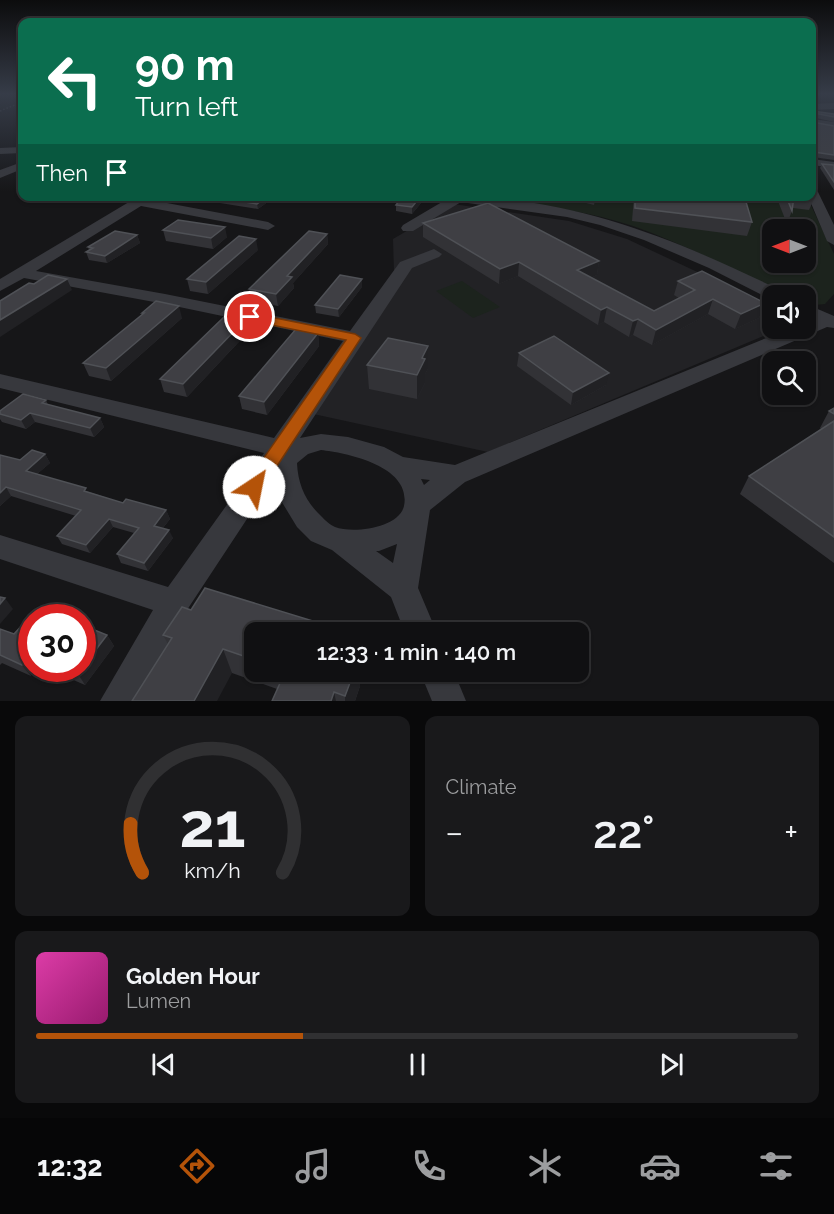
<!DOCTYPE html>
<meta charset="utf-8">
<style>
body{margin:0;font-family:Raleway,sans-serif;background:#19191b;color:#f1f3f6;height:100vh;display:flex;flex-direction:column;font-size:22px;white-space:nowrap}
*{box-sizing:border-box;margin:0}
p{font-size:20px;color:#9c9d9f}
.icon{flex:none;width:33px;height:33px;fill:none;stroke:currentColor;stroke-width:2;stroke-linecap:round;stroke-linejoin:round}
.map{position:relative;height:701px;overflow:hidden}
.drawer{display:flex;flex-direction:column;gap:15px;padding:15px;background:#09090a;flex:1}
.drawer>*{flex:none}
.hud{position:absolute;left:18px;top:18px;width:798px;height:183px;border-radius:12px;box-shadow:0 2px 4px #0004,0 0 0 2px #303032;background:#0b6e4f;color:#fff;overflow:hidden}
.needle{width:39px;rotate:270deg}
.tools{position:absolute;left:762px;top:219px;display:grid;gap:12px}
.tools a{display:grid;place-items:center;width:54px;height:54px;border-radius:12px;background:#101012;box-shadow:0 2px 4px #0004,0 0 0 2px #303032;font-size:30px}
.speed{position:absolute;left:18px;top:604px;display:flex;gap:12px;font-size:30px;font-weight:700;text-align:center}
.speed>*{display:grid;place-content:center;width:78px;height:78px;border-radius:50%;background:#101012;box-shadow:0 2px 4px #0004,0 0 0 2px #303032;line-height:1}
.speed .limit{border:9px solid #d22;background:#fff;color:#111}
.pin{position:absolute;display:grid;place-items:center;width:51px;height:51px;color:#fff;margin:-26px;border:3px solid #fff;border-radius:50%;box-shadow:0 2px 6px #0007}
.me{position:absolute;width:66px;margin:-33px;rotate:34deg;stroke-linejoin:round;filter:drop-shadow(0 0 4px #0008)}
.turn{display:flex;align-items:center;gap:21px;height:126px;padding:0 18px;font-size:27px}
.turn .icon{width:78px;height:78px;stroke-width:2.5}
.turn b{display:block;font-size:42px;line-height:51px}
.then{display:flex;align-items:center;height:57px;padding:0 18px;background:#0003;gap:12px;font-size:22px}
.big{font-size:45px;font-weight:600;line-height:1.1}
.drawer .tile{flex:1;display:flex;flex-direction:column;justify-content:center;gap:9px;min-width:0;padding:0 21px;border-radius:12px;background:#19191b}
.drawer .dial{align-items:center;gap:0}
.dial svg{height:156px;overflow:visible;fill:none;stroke:#303032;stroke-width:7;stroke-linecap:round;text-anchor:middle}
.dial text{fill:#f1f3f6;stroke:none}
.song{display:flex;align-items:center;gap:18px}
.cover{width:72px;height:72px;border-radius:9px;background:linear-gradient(135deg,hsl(320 70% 55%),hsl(320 70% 35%))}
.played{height:6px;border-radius:3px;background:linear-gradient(90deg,#b45309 35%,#303032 35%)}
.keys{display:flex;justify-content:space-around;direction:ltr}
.heat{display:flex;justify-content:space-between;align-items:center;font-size:33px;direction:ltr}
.drawer .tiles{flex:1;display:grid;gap:15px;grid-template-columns:1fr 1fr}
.tile:last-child{grid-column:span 2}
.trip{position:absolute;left:244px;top:622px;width:345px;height:60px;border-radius:12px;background:#101012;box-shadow:0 2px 4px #0004,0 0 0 2px #303032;font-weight:600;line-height:60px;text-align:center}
.tabs{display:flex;height:96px;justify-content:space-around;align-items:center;background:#060607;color:#9c9d9f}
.tabs .icon{width:42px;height:42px}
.tabs .selected{color:#b45309}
.tabs b{font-size:27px;color:#f1f3f6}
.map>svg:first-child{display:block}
.built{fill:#222225}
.green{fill:#1c231d;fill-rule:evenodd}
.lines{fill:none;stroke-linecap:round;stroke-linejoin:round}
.path{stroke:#3d3f44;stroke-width:1.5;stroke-dasharray:1.5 2;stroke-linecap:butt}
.minor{fill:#37383d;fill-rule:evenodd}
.wall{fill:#323236}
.shaded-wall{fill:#212124}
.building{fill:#3f3f44;stroke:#4f5156;stroke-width:1.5}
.route{fill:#b45309;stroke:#753606;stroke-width:1.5}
</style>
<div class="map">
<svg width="834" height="701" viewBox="0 0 834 701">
<rect width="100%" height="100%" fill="#161618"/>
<polygon class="built" points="453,204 569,221 627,239 772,307 772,328 780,329 488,452 295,410 394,272 393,239"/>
<g class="green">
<path d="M476,197H807L834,254V294L825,304L814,305L806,301V296L790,295L780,292C732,269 684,244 633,226C583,209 528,204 476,197ZM772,230H806V262H772Z"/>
<polygon points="462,281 500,307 473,318 436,291"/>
</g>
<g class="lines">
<polyline class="path" points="0,111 22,102"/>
<g class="minor">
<polygon points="834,103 834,109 812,110 812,104"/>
<polygon points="812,119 834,122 834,128 812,125"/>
<polygon points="22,147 22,153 0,154 0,148"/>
<polygon points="812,159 834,162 834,168 812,165"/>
<polygon points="22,162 22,169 0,178 0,170"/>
<polygon points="812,188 818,192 834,225 834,245 827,241 808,196 812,196"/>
<path d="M139,196H155L151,200L268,222L275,226L268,230L141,206L36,271L165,294L350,331L400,262L434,249L442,254L439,257L412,268L300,438L321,434L348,437L384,447L403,457L455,465L791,328H806V323L813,320L806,316V304L834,316V328L827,327L465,482L430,510L418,588L437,633H405L391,597L332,550L311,541L297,527L280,499L274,478L185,613L136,701H100L153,610L0,559V535L168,587L264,453L0,388V374L274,438L343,341L165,304L24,278L0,291V279ZM321,450C347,453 412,466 404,506C399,528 353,534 335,527C330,525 325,520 321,516C305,501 298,484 297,463L308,454ZM421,479L430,480L424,485ZM397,544L393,563L376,551H379Z"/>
<path d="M444,196C572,196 671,237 784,292L786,296H772V300L709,268L644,240L600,225L567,217L461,202L413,231H403L401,228L403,225L447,199Z"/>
<polygon points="420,672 454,672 466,701 432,701"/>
</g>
</g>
<g class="wall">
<polygon points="812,111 834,114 834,122 812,117"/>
<polygon points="812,118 812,122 834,126 834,160 813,157 812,156"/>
<polygon points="822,164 834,165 834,190 820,168"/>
<polygon points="176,196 292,196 283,203 269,201 258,209"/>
<polygon points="421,196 421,203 412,214 396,211 396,205"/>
<polygon points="575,196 596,196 594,205 582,202"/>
<polygon points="634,196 702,196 752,222 747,236 632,221"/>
<polygon points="776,196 812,196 815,197 809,210 793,208 787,224"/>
<polygon points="423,223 599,261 597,275 591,278 654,311 679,298 674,295 678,281 765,303 759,318 735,329 708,314 652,345 633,335 629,337 604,322 598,325 518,276 499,284 423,237"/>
<polygon points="163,230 227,237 213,249 166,241"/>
<polygon points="327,234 328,244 293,283 294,288 278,306 252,301 249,289"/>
<polygon points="137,235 140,243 107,263 89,260 86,252 89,250 88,247"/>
<polygon points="258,250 208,294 190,291 187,279"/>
<polygon points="362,287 339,317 316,313 315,305"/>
<polygon points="142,313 182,318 111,381 89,376 83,363 142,315"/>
<polygon points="246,319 249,331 187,397 164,392 160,379"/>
<polygon points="318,333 319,346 267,415 242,409 239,396"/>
<polygon points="428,346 428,369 425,374 425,383 417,399 369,389 367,365"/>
<polygon points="519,353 606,385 571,405 517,366"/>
<polygon points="46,400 48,405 100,418 104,427 94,437 35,422 26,429 2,422 0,419 0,411"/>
<polygon points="834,408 834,563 740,494 749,476 821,429 820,428 829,411"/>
<polygon points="45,454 50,463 37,474 89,492 123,503 166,510 170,519 163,528 173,538 148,571 121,563 117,554 134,533 113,527 90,553 62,544 57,536 76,516 11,496 0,506 0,455 20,460"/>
<polygon points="32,618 31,676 2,663 0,665 0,629 14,634"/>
<polygon points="255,633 255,672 359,672 360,686 355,701 272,701 277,689 232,673 168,644 163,635"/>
<polygon points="107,635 114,646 85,685 48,669 82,669"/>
</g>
<g class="shaded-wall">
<polygon points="268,196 269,201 258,209 257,204"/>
<polygon points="285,196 292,196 283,203 282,198"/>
<polygon points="421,196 421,203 412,214 412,207"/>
<polygon points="225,227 227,237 213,249 211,238"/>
<polygon points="327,234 328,244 293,283 294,288 278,306 276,294 287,276"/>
<polygon points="137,235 140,243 107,263 105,256"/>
<polygon points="256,239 258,250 208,294 206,282"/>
<polygon points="599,261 597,275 575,285 577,270"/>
<polygon points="519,262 518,276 499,284 500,269"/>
<polygon points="67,279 72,290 0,337 0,320"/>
<polygon points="362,279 362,287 339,317 338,309"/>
<polygon points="713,299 708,314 652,345 656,330"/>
<polygon points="765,303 759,318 735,329 741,314"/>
<polygon points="179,306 182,318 111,381 106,368"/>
<polygon points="607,307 604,322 598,325 601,310"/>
<polygon points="246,319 249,331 187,397 183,384"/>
<polygon points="638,319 633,335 629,337 633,321"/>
<polygon points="318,333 319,346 267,415 264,402"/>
<polygon points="428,346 428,369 425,374 425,383 417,399 417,375 422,358"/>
<polygon points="609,373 606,385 571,405 573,392"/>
<polygon points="30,413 35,422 26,429 21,420"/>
<polygon points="100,418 104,427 94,437 90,428"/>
<polygon points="45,454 50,463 31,479 26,471"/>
<polygon points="6,487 11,496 0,506 0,493"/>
<polygon points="166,510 170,519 158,534 154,526"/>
<polygon points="109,519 113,527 90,553 86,545"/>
<polygon points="169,530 173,538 148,571 144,563"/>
<polygon points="5,598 13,609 0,624 0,604"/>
<polygon points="107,635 114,646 85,685 78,674 82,669 82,668"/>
<polygon points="223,649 232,673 217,701 194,701"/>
<polygon points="31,655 32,669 36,669 31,676 22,665"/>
<polygon points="348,672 359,672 360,686 355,701 345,701 345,696"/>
<polygon points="334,692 336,701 331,701"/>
</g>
<g class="building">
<polygon points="812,111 834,114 834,117 814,113 812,115"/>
<polygon points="812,118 812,122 834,126 834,155 814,152 812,150"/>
<polygon points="822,164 834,165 834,182"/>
<polygon points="207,196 268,196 257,204"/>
<polygon points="269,196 285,196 282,198"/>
<polygon points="403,196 421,196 412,207 396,205"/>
<polygon points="635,196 702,196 746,202 752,222 635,208"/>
<polygon points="786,196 794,196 792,211"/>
<polygon points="488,203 599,261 577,270 654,311 695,290 678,281 702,271 765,303 741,314 713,299 656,330 638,319 633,321 607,307 601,310 519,262 500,269 423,223"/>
<polygon points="178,220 225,227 211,238 163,230"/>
<polygon points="115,231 137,235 105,256 86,252 93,248 88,247"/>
<polygon points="309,231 327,234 287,276 292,277 276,294 249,289"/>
<polygon points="239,236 256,239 206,282 187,279"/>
<polygon points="48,275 67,279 0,320 0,301 29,283 34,284"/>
<polygon points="340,275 362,279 338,309 315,305"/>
<polygon points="156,301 179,306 106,368 83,363 144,313 142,313"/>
<polygon points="226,315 246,319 183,384 160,379"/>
<polygon points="296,329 318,333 264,402 239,396"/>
<polygon points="554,336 609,373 573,392 519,353"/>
<polygon points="388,338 428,346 422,358 425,359 417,375 367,365"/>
<polygon points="23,394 46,400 42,403 100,418 90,428 30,413 21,420 0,414 0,411"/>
<polygon points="834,408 834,414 829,411"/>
<polygon points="834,421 834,537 749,476"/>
<polygon points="32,450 45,454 26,471 86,488 84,491 123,503 126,499 166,510 154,526 169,530 144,563 117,554 139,528 109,519 86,545 57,536 81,510 6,487 0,493 0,455 20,460"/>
<polygon points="205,588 352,633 255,633 255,660 223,649 194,701 132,701 172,638 163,635 182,607 191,610"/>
<polygon points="0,597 5,598 0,604"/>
<polygon points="38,608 64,618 32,618 32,655 22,665 0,655 0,629 14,634"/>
<polygon points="82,625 107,635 82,668"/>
<polygon points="65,669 81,669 78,674"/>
<polygon points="285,672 354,672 345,696 334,692 331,701 272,701"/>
</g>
<linearGradient id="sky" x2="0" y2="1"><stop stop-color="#0c0c0d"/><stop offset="0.49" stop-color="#363c48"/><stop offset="1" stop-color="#363c48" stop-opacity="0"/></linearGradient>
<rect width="834" height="192" fill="url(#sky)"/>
<polygon class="route" points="250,313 355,334 361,338 260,492 254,494 247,492 245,487 247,482 346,340 246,320 244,317 246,315"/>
</svg>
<div class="tools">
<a><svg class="needle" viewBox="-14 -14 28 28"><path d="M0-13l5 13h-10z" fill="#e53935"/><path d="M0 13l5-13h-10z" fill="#9c9d9f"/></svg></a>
<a><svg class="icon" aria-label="sound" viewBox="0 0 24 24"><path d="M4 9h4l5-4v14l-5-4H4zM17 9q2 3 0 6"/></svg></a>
<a><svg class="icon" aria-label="search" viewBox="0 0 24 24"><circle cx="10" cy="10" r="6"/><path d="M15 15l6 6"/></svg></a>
</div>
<div class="speed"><div class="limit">30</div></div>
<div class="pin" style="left:250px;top:317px;background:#d93025"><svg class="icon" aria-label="arrive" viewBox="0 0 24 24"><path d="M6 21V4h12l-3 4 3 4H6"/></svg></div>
<svg class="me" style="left:254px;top:487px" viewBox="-20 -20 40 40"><circle r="19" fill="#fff"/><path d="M0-13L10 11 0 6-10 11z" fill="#b45309"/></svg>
<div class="trip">12:33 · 1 min · 140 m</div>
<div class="hud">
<div class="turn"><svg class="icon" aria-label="left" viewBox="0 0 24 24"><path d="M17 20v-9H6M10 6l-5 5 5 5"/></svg><div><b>90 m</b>Turn left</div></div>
<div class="then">Then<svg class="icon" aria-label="arrive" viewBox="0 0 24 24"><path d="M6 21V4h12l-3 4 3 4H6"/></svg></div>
</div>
</div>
<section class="drawer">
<div class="tiles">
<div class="tile dial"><svg viewBox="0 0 100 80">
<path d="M14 69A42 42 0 1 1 86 69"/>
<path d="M14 69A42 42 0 0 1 8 44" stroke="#b45309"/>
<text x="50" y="56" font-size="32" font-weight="700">21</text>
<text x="50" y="72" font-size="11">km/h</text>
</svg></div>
<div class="tile"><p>Climate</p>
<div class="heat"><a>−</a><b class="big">22°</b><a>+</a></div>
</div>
<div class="tile">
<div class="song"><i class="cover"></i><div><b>Golden Hour</b><p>Lumen</p></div></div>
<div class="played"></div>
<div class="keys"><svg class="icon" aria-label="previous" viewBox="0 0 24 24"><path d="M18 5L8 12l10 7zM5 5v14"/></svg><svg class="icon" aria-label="pause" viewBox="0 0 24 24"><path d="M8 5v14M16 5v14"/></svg><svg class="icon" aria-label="next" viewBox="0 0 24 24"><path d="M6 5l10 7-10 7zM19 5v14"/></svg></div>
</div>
</div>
</section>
<nav class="tabs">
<b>12:32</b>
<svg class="icon selected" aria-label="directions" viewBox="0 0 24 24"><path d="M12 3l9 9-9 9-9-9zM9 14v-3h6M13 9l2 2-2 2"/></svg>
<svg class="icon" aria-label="music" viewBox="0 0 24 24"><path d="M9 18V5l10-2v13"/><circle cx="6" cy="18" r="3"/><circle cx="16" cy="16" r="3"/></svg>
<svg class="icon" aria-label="phone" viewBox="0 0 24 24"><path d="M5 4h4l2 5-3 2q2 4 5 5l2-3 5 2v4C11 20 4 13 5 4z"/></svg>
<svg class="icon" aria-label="climate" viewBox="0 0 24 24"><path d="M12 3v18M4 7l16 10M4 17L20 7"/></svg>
<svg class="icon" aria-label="car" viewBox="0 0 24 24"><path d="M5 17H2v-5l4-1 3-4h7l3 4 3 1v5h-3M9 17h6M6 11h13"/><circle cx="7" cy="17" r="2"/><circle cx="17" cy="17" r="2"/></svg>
<svg class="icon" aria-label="filters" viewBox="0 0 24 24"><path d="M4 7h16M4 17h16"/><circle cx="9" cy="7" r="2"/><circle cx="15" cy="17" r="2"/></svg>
</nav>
